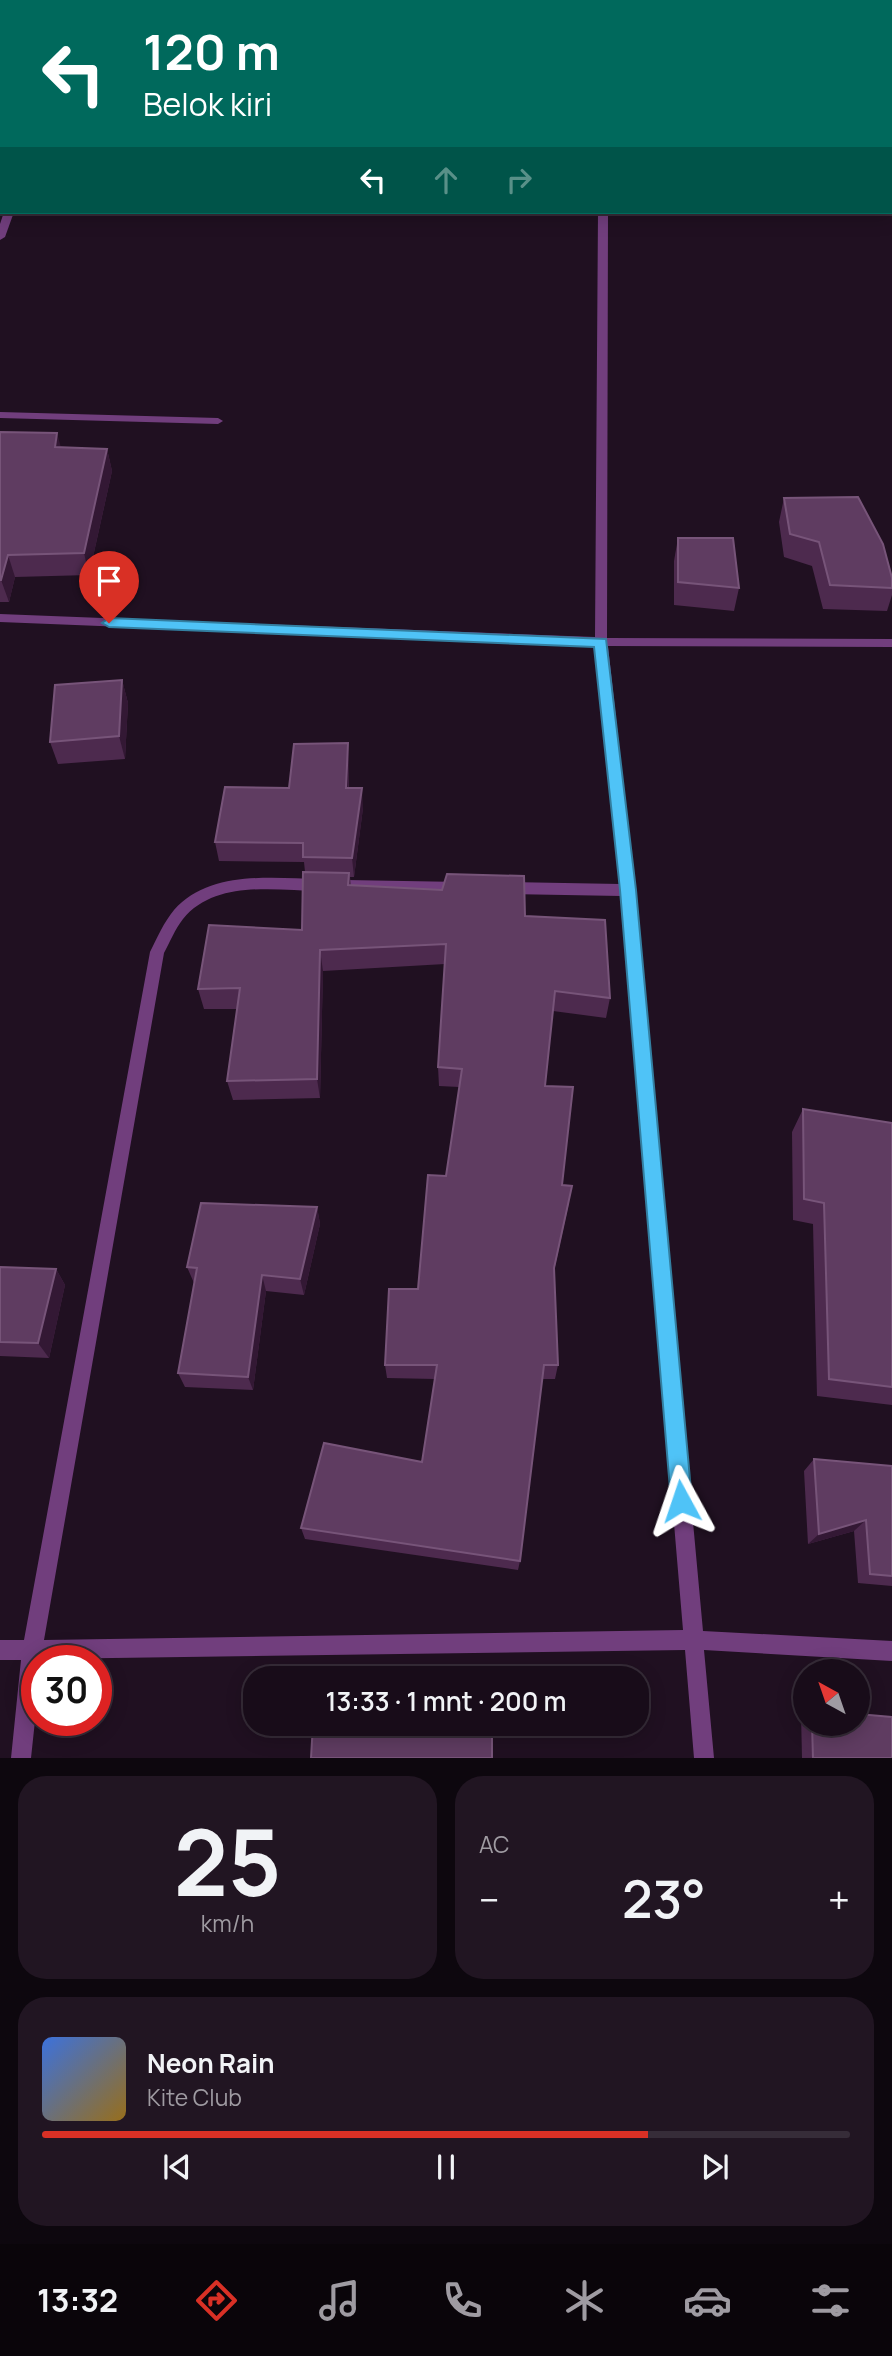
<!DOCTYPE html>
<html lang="id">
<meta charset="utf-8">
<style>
body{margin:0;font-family:Manrope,sans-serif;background:#211522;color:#f1f3f6;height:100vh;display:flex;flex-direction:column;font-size:26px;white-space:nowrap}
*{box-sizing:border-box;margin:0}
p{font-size:23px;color:#9f9ba2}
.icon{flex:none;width:38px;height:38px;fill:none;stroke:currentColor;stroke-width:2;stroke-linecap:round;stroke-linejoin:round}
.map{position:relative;height:1758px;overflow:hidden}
.panel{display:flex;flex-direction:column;gap:18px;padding:18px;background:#0d070e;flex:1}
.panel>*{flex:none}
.top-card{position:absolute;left:0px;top:0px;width:892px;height:214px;box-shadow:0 4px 18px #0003,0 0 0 2px #362c38;background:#00695c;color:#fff;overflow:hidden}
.needle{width:46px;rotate:320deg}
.tools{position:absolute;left:793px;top:1659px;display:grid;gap:14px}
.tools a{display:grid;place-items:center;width:77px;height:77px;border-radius:50%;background:#180c19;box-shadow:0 4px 18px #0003,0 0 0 2px #362c38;font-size:35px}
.speed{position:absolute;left:21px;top:1645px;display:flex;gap:14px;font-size:35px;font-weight:700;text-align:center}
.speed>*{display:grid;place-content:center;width:91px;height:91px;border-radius:50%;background:#180c19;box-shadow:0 4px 18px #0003,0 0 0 2px #362c38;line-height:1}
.speed .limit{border:10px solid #d22;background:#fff;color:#111}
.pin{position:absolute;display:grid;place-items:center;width:60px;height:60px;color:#fff;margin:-72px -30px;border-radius:50% 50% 50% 0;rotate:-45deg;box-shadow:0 0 7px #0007}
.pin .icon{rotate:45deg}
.me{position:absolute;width:77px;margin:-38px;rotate:355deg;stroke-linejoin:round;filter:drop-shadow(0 0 5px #0008)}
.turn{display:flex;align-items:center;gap:24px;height:147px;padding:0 28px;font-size:32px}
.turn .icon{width:91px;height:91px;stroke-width:2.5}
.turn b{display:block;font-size:49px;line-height:60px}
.lanes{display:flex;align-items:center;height:66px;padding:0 28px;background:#0003;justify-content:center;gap:35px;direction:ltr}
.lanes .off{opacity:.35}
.big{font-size:52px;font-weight:600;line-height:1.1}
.panel .widget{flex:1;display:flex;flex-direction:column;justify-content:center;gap:10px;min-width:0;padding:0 24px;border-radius:28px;background:#211522}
.panel .dial{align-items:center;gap:0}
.dial b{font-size:91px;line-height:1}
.song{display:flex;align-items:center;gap:21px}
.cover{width:84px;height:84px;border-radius:10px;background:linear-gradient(135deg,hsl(220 70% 55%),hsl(40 70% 35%))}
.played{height:7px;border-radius:4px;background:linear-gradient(90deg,#d93025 75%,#362c38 75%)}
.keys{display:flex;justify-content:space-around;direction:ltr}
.heat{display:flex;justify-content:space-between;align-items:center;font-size:38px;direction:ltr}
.panel .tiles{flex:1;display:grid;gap:18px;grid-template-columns:1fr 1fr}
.widget:last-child{grid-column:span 2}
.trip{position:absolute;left:243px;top:1666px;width:406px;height:70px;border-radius:28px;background:#180c19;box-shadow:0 4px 18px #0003,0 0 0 2px #362c38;font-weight:600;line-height:70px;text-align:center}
.dock{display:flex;height:112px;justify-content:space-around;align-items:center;background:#0a050a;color:#9f9ba2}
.dock .icon{width:49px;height:49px}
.dock .selected{color:#d93025}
.dock b{font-size:32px;color:#f1f3f6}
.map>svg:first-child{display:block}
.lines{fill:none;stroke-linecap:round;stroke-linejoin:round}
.street{fill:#713e7d;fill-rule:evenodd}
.secondary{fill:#d973f3;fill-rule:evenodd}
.wall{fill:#4d2a4e}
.shaded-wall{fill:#331834}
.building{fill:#5f3c61;stroke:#775479;stroke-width:2}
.route{fill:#4fc3f7;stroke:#337fa1;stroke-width:2}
</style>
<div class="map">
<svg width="892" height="1758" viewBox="0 0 892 1758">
<rect width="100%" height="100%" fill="#201021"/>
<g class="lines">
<g class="street">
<polygon points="112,0 120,0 111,2"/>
<rect x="585" y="0" width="8" height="2"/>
<rect x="740" y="0" width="8" height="2"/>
<polygon points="4,212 14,212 5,237 0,240 0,224"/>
<path d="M598,212H608L607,638L892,639V647L608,646L635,890L703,1631L892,1641V1661L704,1650L714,1758H694L685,1650L41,1659L37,1661V1702L31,1758H11L21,1660H0V1640H24L150,952C157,938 164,922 174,910C209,870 272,878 319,879L324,881L326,885L324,889L319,891C275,890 215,880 183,919C175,929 170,942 164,953L44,1640L683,1630L621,896L507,894L502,892L500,888L502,884L507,882L620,884L595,646L0,622V614L595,637Z"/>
<polygon points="0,412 218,418 223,421 218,424 0,418"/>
<polygon points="346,880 462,882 467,884 469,888 467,892 462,894 346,892 341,890 339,886 341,882"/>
</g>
<g class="secondary">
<rect x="0" y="172" width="2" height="6"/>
<rect x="891" y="182" width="1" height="6"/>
</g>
</g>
<g class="wall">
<polygon points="788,0 841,0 842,2 788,2"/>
<polygon points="891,58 892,59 892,145 891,145"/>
<polygon points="0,432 61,447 107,449 112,471 89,575 15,577 9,602 0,602"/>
<polygon points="784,498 892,578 892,595 887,611 823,609 812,566 784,557 779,522"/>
<polygon points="678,538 739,588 734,611 674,605 674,561"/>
<polygon points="122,680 128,703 125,759 58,764 50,742"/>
<polygon points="349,763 349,788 363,808 354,877 350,877 351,886 525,916 610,998 606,1018 553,1011 545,1086 562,1185 569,1203 554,1271 558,1365 555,1379 542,1379 520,1561 518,1570 305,1539 301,1528 422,1462 435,1379 387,1378 385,1365 418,1289 446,1176 459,1087 439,1086 438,1067 445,964 323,971 320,1098 233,1100 227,1081 238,1009 204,1009 198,989 302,930 305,872 304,862 219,861 215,842 289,788"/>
<polygon points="803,1109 892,1123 892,1405 817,1396 813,1224 793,1220 792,1132"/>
<polygon points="317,1207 320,1224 304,1295 266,1291 253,1390 185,1387 178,1373 194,1283 187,1267"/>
<polygon points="0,1267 56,1269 65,1285 49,1358 0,1356"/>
<polygon points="814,1459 892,1466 892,1586 858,1583 854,1531 808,1544 804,1471"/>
<polygon points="805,1712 805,1724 858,1724 892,1758 802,1758 801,1714"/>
</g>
<g class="shaded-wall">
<polygon points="2,79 2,107 0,109 0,81"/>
<polygon points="57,433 63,455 55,447"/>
<polygon points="107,449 112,471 89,575 84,553"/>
<polygon points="8,555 15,577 9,602 1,580"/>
<polygon points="122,680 128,703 125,759 119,736"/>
<polygon points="348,743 349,763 348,808 346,788"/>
<polygon points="362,788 363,808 354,877 352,858"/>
<polygon points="320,950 323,971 320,1098 317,1079"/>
<polygon points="317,1207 320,1224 304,1295 300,1279"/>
<polygon points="56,1269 65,1285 49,1358 38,1343"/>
<polygon points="262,1275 266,1291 253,1390 248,1377"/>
<polygon points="866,1520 854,1531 808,1544 819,1534"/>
</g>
<g class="building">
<polygon points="0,0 49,0 67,1 2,2 2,79 0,81"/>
<polygon points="201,0 270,0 269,2 201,2"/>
<polygon points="526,0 536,0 537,2 517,2"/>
<polygon points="798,0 841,0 842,2 798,2"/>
<polygon points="891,58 892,59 892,123 891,123"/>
<polygon points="0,432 57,433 55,447 107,449 84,553 8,555 1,580 0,580"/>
<polygon points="858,497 883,544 892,578 892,588 830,585 819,542 790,534 784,498"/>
<polygon points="678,538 733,538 739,588 678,582"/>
<polygon points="122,680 119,736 50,742 55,685"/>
<polygon points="348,743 346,788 362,788 352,858 303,857 303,843 215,842 225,787 289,788 294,744"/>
<polygon points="303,872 349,873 348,885 442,890 447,874 524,876 525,916 605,920 610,998 555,991 545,1086 573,1087 562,1185 572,1186 554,1268 558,1365 544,1365 520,1561 301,1528 324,1443 422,1462 437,1365 385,1365 389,1289 418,1289 428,1175 446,1176 462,1069 438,1067 446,944 320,950 317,1079 227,1081 240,988 198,989 209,925 302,930"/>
<polygon points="803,1109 892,1123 892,1387 829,1379 824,1203 804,1199"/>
<polygon points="201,1203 317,1207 300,1279 262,1275 248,1377 178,1373 197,1268 187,1267"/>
<polygon points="0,1267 56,1269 38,1343 0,1342"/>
<polygon points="814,1459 892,1466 892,1576 870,1574 866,1520 819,1534"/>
<polygon points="316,1668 492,1670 492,1678 316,1678"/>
<polygon points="858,1714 892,1717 892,1758 813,1758 812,1724 858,1724"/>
<polygon points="313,1724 492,1724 492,1758 311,1758"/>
</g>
<polygon class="route" points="109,618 606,639 636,890 692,1501 689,1509 681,1512 674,1509 671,1501 620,890 594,647 109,627 102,623"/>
</svg>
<div class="tools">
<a><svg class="needle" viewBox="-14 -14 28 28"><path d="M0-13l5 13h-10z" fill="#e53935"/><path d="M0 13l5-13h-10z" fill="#9f9ba2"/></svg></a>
</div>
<div class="speed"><div class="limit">30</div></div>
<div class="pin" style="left:109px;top:623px;background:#d93025"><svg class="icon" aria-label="arrive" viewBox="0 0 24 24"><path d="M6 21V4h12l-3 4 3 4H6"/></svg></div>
<svg class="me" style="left:681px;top:1501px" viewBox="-20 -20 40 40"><path d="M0-17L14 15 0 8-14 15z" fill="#4fc3f7" stroke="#fff" stroke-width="4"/></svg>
<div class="trip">13:33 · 1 mnt · 200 m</div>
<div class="top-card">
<div class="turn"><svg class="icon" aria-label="left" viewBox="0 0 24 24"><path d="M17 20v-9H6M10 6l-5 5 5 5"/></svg><div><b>120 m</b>Belok kiri</div></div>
<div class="lanes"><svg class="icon" aria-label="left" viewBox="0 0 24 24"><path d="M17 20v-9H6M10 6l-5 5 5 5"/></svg><svg class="icon off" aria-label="ahead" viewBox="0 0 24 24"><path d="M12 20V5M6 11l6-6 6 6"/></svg><svg class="icon off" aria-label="right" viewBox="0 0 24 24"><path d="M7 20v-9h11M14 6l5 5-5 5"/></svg></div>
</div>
</div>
<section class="panel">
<div class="tiles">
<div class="widget dial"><b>25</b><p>km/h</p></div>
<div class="widget"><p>AC</p>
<div class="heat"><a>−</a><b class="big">23°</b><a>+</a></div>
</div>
<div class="widget">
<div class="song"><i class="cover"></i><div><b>Neon Rain</b><p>Kite Club</p></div></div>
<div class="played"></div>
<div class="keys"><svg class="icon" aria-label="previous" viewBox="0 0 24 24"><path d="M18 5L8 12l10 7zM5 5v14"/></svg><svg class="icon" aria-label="pause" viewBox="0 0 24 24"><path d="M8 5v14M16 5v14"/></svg><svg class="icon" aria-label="next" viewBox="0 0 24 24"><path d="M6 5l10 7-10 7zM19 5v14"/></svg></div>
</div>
</div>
</section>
<nav class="dock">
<b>13:32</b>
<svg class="icon selected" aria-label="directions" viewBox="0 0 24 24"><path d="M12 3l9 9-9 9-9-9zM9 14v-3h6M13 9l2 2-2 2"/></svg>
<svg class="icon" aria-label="music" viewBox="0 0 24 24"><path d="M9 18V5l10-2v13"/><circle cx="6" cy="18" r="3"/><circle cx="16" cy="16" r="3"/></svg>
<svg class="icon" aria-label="phone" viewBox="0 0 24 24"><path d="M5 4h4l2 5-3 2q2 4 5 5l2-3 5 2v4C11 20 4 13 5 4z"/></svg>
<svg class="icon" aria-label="climate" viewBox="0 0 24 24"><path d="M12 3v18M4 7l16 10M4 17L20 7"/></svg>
<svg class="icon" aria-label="car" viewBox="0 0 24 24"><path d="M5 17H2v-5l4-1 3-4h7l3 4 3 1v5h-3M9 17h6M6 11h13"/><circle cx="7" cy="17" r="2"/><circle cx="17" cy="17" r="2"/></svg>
<svg class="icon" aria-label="filters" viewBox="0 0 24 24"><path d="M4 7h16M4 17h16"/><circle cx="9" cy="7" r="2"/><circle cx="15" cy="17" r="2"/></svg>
</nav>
